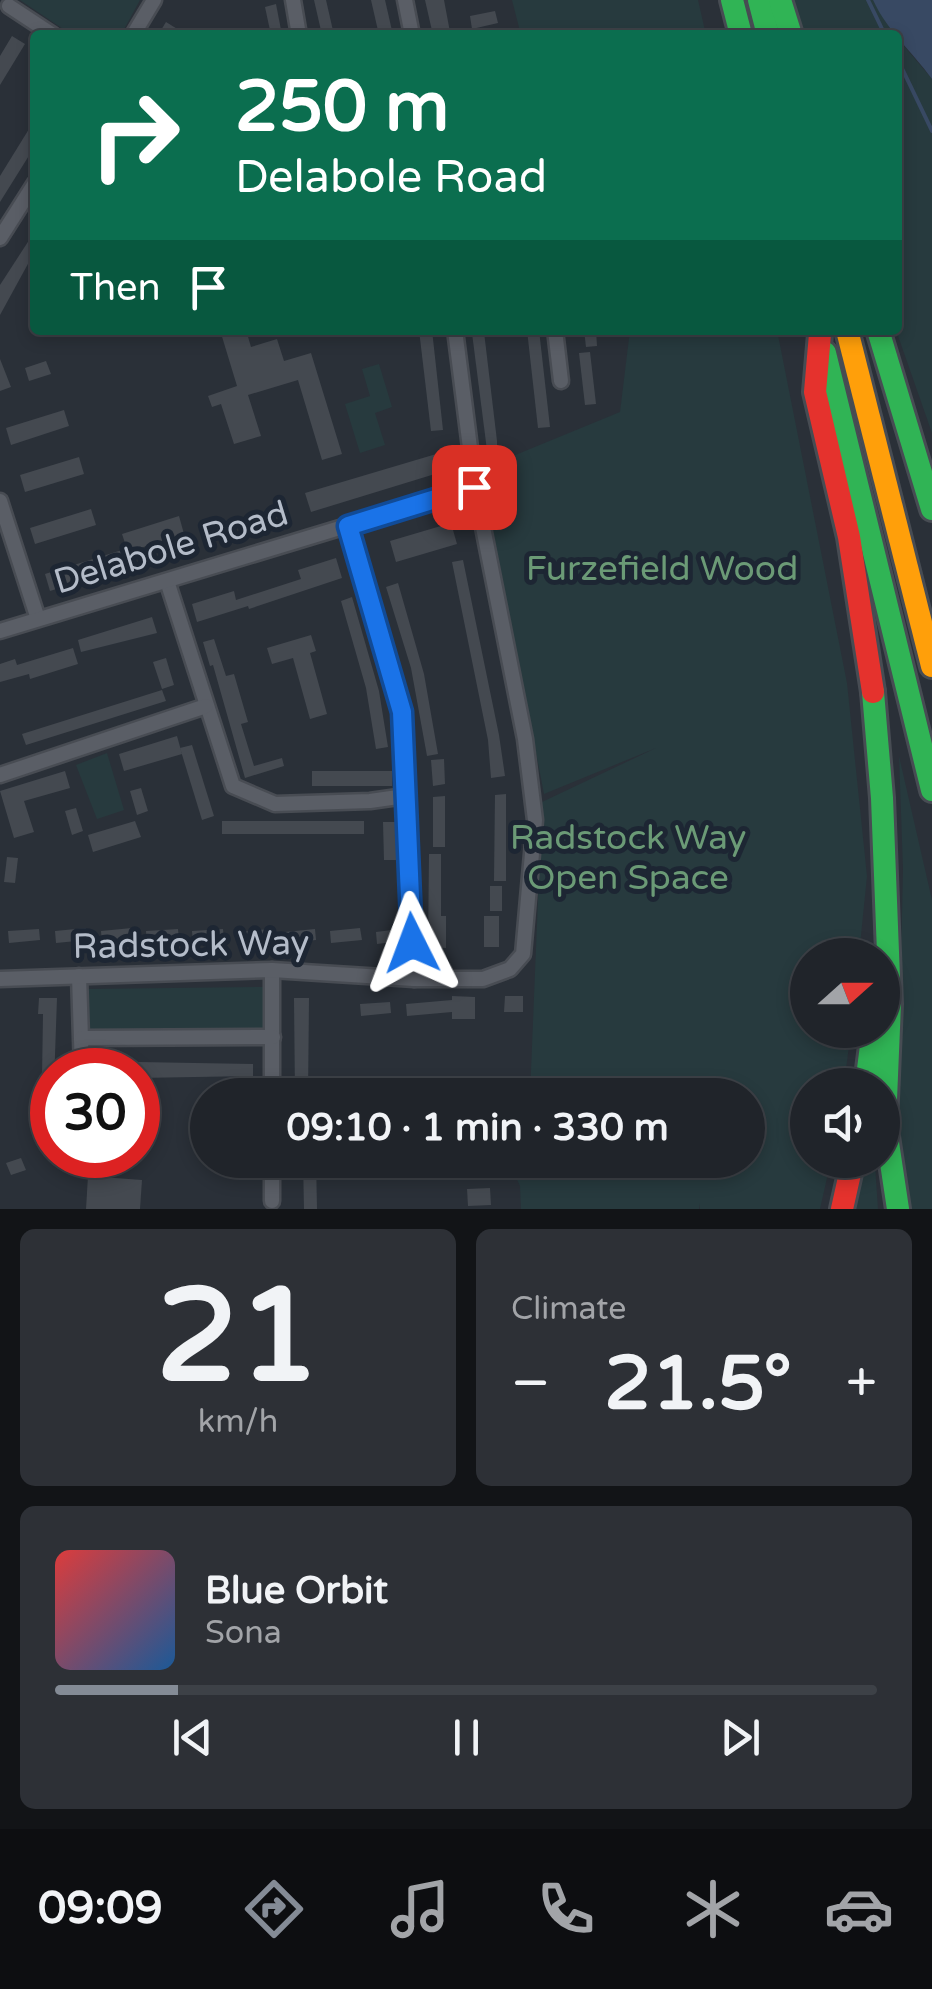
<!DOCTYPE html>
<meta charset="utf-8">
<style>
body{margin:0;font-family:"Varela Round",sans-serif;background:#2d3036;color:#f1f3f6;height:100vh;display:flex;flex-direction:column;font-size:38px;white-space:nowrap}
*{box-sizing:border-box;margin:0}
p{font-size:32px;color:#a2a4a8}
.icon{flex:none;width:55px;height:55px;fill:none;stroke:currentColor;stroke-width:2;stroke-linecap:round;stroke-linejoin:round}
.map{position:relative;height:1209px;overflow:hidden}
.details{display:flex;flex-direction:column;gap:20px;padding:20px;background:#121417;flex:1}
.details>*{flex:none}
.top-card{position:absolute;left:30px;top:30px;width:872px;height:305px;border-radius:10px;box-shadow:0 5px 15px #0003,0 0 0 2px #3d4147;background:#0b6e4f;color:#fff;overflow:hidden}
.needle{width:65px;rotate:69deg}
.fabs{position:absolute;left:790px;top:938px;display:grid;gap:20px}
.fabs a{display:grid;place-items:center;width:110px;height:110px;border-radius:50%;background:#20242a;box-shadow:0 5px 15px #0003,0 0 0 2px #3d4147;font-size:50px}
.speed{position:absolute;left:30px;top:1048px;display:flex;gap:20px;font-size:50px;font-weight:700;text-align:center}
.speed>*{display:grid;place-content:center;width:130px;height:130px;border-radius:50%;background:#20242a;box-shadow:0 5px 15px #0003,0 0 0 2px #3d4147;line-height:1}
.speed .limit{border:15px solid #d22;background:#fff;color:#111}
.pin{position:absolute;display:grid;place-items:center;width:85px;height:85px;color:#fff;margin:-42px;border-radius:20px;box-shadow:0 5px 15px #0006}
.me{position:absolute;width:110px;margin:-55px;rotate:357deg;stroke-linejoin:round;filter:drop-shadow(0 0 8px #0008)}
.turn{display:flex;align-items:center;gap:35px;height:210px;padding:0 40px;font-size:45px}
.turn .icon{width:130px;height:130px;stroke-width:2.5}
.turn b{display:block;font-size:70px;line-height:85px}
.then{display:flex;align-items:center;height:95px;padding:0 40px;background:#0003;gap:20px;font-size:38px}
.big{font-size:75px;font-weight:700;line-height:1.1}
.details .widget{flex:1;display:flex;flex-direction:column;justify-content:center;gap:15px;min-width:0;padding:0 35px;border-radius:15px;background:#2d3036}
.details .dial{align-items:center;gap:0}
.dial b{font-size:130px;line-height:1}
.song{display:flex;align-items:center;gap:30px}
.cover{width:120px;height:120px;border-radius:15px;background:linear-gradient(135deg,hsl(0 70% 55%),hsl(210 70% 35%))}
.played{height:10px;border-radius:5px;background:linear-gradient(90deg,#848b96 15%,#3d4147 15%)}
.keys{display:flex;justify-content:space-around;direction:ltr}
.heat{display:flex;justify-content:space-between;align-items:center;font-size:55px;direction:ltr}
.details .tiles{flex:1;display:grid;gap:20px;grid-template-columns:1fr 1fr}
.widget:last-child{grid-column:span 2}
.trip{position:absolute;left:190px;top:1078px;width:575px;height:100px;border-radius:50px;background:#20242a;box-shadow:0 5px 15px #0003,0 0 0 2px #3d4147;font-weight:700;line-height:100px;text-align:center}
.dock{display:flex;height:160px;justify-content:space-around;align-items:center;background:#0d0e11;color:#a2a4a8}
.dock .icon{width:70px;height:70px}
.dock .active{color:#848b96}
.dock b{font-size:45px;color:#f1f3f6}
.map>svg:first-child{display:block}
.green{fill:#273a3e}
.water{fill:#384963}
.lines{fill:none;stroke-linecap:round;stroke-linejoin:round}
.stream{stroke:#384963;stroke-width:4}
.building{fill:#444950}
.street-casing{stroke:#484c53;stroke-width:19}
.fast-casing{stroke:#474c53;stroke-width:28}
.slow-casing{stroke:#474c53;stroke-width:28}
.jam-casing{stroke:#474c53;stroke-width:28}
.street{stroke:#5a5e66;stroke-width:14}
.fast{stroke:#30b455;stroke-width:22}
.slow{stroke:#ff9f0a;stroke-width:22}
.jam{stroke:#e5322d;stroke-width:22}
.route-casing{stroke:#114b97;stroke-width:25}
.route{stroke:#1a73e8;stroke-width:18}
.labels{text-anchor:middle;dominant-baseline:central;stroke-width:10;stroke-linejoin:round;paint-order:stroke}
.street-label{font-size:35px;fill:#b4bcc9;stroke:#1d2633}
.park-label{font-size:35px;fill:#6b9a76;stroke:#1d2633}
</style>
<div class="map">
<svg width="932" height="1209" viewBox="0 0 932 1209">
<rect width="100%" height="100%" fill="#2a3038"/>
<g class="green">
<polygon points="20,0 140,0 121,35 72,35"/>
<polygon points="512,0 698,0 706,35 521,35"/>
<polygon points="791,0 873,0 894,35 801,35"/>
<polygon points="898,39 932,79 932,433 896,330"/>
<polygon points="630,330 777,330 847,683 867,876 859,955 808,955 808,1030 851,1030 844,1085 808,1085 808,1160 831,1160 820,1209 700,1209 700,1203 699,1209 521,1209 520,1186 508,1160 701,1160 701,1169 705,1160 748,1160 748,1095 530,1095 542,802 656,748 544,794 481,469 620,412"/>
<polygon points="379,364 392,407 375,413 385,445 360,453 345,404 370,396 362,369"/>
<polygon points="107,753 124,810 97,819 76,765"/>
<polygon points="899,756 932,900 932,1209 906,1209 897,1144 903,869"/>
<polygon points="264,987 265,1032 88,1033 86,989"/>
<polygon points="866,1163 875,1165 878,1209 853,1209"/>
</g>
<path class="water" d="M873,0H932V79C911,50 888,32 873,0Z"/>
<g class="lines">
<g class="stream">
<polyline points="868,0 885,35"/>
<polyline points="898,60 932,131"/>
</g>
</g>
<g class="building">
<polygon points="314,0 326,0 334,35 322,35"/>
<polygon points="371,0 385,0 393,35 379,35"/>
<polygon points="425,0 444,0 450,32 433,35"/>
<polygon points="276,4 282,35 271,35 265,7"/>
<polygon points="495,11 498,23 472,29 470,16"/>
<polygon points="166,22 187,35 158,35"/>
<polygon points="12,36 25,44 0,85 0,56"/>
<polygon points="29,129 35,133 35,146 0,202 0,176"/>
<polygon points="35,231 35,251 0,315 0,285"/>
<polygon points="220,330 246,330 251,347 277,339 284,361 311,353 342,454 322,460 298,380 248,395 261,436 234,444 221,404 212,407 208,396 237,386"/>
<polygon points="419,330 432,330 443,430 431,431"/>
<polygon points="527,330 539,330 550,427 538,428"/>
<polygon points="584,330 596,330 597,346 586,347"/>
<polygon points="484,332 497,441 497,456 488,458 472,333"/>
<polygon points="590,352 596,404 585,405 579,353"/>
<polygon points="0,359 11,387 0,391"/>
<polygon points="46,361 51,374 29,381 25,368"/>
<polygon points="64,410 69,426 11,445 6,428"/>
<polygon points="443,452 448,470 311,512 305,493"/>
<polygon points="79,457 84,474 25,492 20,475"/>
<polygon points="91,509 96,525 35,544 30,528"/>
<polygon points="179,516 184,534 128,552 122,534"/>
<polygon points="451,523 457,544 396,562 390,541"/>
<polygon points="122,550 127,567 50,591 45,574"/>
<polygon points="336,558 342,578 249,609 248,606 197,622 192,604 234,591 236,600 301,579 298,570"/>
<polygon points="463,560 499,735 505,776 491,778 488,740 452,562"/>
<polygon points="398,583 424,674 438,754 427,756 411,668 386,587"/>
<polygon points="352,597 379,691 388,747 376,749 366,688 341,601"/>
<polygon points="152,617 157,633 81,652 78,640"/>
<polygon points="311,635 316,651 310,653 327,714 310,719 293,658 272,664 267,648"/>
<polygon points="214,639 226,676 234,674 248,722 241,724 254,766 282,758 284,766 245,778 213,665 210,666 203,642"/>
<polygon points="73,648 78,664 30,679 29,674 0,682 0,664 15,659 17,665"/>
<polygon points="166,658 174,685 162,689 153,662"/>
<polygon points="162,690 166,701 26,745 22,734"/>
<polygon points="177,736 182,754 124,771 119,754"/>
<polygon points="192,745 214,816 202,820 180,748"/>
<polygon points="444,759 445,784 433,786 431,760"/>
<polygon points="65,771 70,788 24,801 34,832 14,838 0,791"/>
<rect x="312" y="771" width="80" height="15"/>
<polygon points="141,788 148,811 137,815 130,791"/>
<polygon points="506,794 506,881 494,881 495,795"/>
<polygon points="445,796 445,847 433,847 433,797"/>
<polygon points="76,808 83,831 72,835 65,811"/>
<polygon points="135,821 141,837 93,852 88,835"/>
<rect x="222" y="821" width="142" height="13"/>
<polygon points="383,822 396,822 398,860 384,860"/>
<polygon points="429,854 441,854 441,916 446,916 446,948 428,947"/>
<polygon points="7,857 18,858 15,883 4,882"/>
<rect x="490" y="886" width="12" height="25"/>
<rect x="484" y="916" width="15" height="31"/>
<polygon points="86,928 87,940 56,943 55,931"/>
<polygon points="132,928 133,940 102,943 101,931"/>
<polygon points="360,928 362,940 331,943 330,931"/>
<polygon points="39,929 40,940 9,943 8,931"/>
<polygon points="178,929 179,940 147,943 146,931"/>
<polygon points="223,929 224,940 193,943 192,931"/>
<polygon points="269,929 270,940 239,943 238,932"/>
<polygon points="315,929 316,940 286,943 285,932"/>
<polygon points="392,930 393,942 377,944 376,932"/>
<polygon points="452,996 475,997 475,1019 452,1019 452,1012 407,1016 406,1004 452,1000"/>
<polygon points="505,996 523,996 523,1012 504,1012"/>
<polygon points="39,998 57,998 52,1141 41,1141 43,1014 38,1014"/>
<polygon points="294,998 309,998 308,1094 295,1094"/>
<polygon points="390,1002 391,1013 361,1016 360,1004"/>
<polygon points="138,1062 253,1064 253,1076 138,1078"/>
<polygon points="467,1078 468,1095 448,1095 448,1079"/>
<polygon points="21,1158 26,1170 11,1175 6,1163"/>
<polygon points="303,1160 316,1160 317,1209 304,1209"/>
<polygon points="88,1176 142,1180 140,1209 86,1209"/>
<polygon points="490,1188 491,1205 468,1206 467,1189"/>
</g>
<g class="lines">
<g class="street-casing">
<g id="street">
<polyline points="293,0 299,35"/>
<polyline points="405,0 412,35"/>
<polyline points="9,6 53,35"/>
<polyline points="133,35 154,0"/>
<polyline points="0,238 35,183"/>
<polyline points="555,330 561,381"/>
<polyline points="0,501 38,619"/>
<polyline points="348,526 401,712 414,979"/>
<polyline points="167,581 233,786 275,804 370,801 405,796"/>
<polyline points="0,631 475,487"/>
<polyline points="0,775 206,706"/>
<polyline points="272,970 272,1095"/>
<polyline points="79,976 82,1070"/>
<polyline points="0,979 272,970 414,979 483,979 510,969 523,954 535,820 525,739 475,487 455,330"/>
<polyline points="82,1038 273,1037"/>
<polyline points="272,1201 272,1160"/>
</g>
</g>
<g class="fast-casing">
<g id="fast">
<polyline points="732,0 741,35"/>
<polyline points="759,0 768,35"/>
<polyline points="780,0 791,35"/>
<polyline points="878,330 932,509"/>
<polyline points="825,353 932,790"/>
<polyline points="873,692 882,798 890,1004 885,1123 898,1209"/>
<polyline points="866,1085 873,1030"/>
</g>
</g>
<g class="slow-casing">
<polyline id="slow" points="847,330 932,666"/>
</g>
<g class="jam-casing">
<g id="jam">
<polyline points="820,334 815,392 849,537 873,692"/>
<polyline points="842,1209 853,1160"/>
</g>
</g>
<use href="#street" class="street"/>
<use href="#fast" class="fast"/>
<use href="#slow" class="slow"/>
<use href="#jam" class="jam"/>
</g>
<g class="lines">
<g class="route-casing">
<polyline id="route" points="412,943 402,712 348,526 474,487"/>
</g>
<use href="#route" class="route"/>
</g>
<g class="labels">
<g class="street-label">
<text transform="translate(171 548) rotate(-17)">Delabole Road</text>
<text transform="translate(191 945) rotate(-1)">Radstock Way</text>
</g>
<g class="park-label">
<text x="662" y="569">Furzefield Wood</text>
<text x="628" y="838">Radstock Way<tspan x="628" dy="40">Open Space</tspan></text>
</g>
</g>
</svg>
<div class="fabs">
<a><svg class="needle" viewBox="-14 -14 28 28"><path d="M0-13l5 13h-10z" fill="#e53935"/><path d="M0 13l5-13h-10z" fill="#a2a4a8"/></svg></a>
<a><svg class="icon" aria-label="sound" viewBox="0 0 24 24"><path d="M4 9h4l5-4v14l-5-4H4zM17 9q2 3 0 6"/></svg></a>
</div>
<div class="speed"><div class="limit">30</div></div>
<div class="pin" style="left:474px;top:487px;background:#d93025"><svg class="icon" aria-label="arrive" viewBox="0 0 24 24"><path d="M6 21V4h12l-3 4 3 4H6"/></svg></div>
<svg class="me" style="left:412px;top:943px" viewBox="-20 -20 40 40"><path d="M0-17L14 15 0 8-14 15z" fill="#1a73e8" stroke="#fff" stroke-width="4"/></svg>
<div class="trip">09:10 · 1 min · 330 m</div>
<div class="top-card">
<div class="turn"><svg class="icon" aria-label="right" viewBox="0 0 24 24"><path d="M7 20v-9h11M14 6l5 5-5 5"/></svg><div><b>250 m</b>Delabole Road</div></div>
<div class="then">Then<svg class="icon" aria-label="arrive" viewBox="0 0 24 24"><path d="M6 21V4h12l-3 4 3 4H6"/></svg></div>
</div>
</div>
<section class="details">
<div class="tiles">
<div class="widget dial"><b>21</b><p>km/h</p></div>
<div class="widget"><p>Climate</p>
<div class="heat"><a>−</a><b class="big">21.5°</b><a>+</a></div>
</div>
<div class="widget">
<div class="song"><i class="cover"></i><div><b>Blue Orbit</b><p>Sona</p></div></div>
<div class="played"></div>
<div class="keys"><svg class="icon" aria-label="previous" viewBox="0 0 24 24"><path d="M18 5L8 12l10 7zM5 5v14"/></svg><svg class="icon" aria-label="pause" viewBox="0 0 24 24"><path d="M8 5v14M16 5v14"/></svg><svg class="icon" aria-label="next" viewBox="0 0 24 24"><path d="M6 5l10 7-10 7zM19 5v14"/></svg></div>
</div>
</div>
</section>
<nav class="dock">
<b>09:09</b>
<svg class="icon active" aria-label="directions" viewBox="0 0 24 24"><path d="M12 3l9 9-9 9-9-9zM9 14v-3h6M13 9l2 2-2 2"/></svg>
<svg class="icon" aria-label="music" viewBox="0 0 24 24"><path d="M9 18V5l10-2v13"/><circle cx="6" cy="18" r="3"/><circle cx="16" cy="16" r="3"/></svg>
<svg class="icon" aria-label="phone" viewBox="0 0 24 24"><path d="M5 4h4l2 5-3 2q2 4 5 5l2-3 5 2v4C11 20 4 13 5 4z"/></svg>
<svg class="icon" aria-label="climate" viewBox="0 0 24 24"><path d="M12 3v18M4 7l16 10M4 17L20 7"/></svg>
<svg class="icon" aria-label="car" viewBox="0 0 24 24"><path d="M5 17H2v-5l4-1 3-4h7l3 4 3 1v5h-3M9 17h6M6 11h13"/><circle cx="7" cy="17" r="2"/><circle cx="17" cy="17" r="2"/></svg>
</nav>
